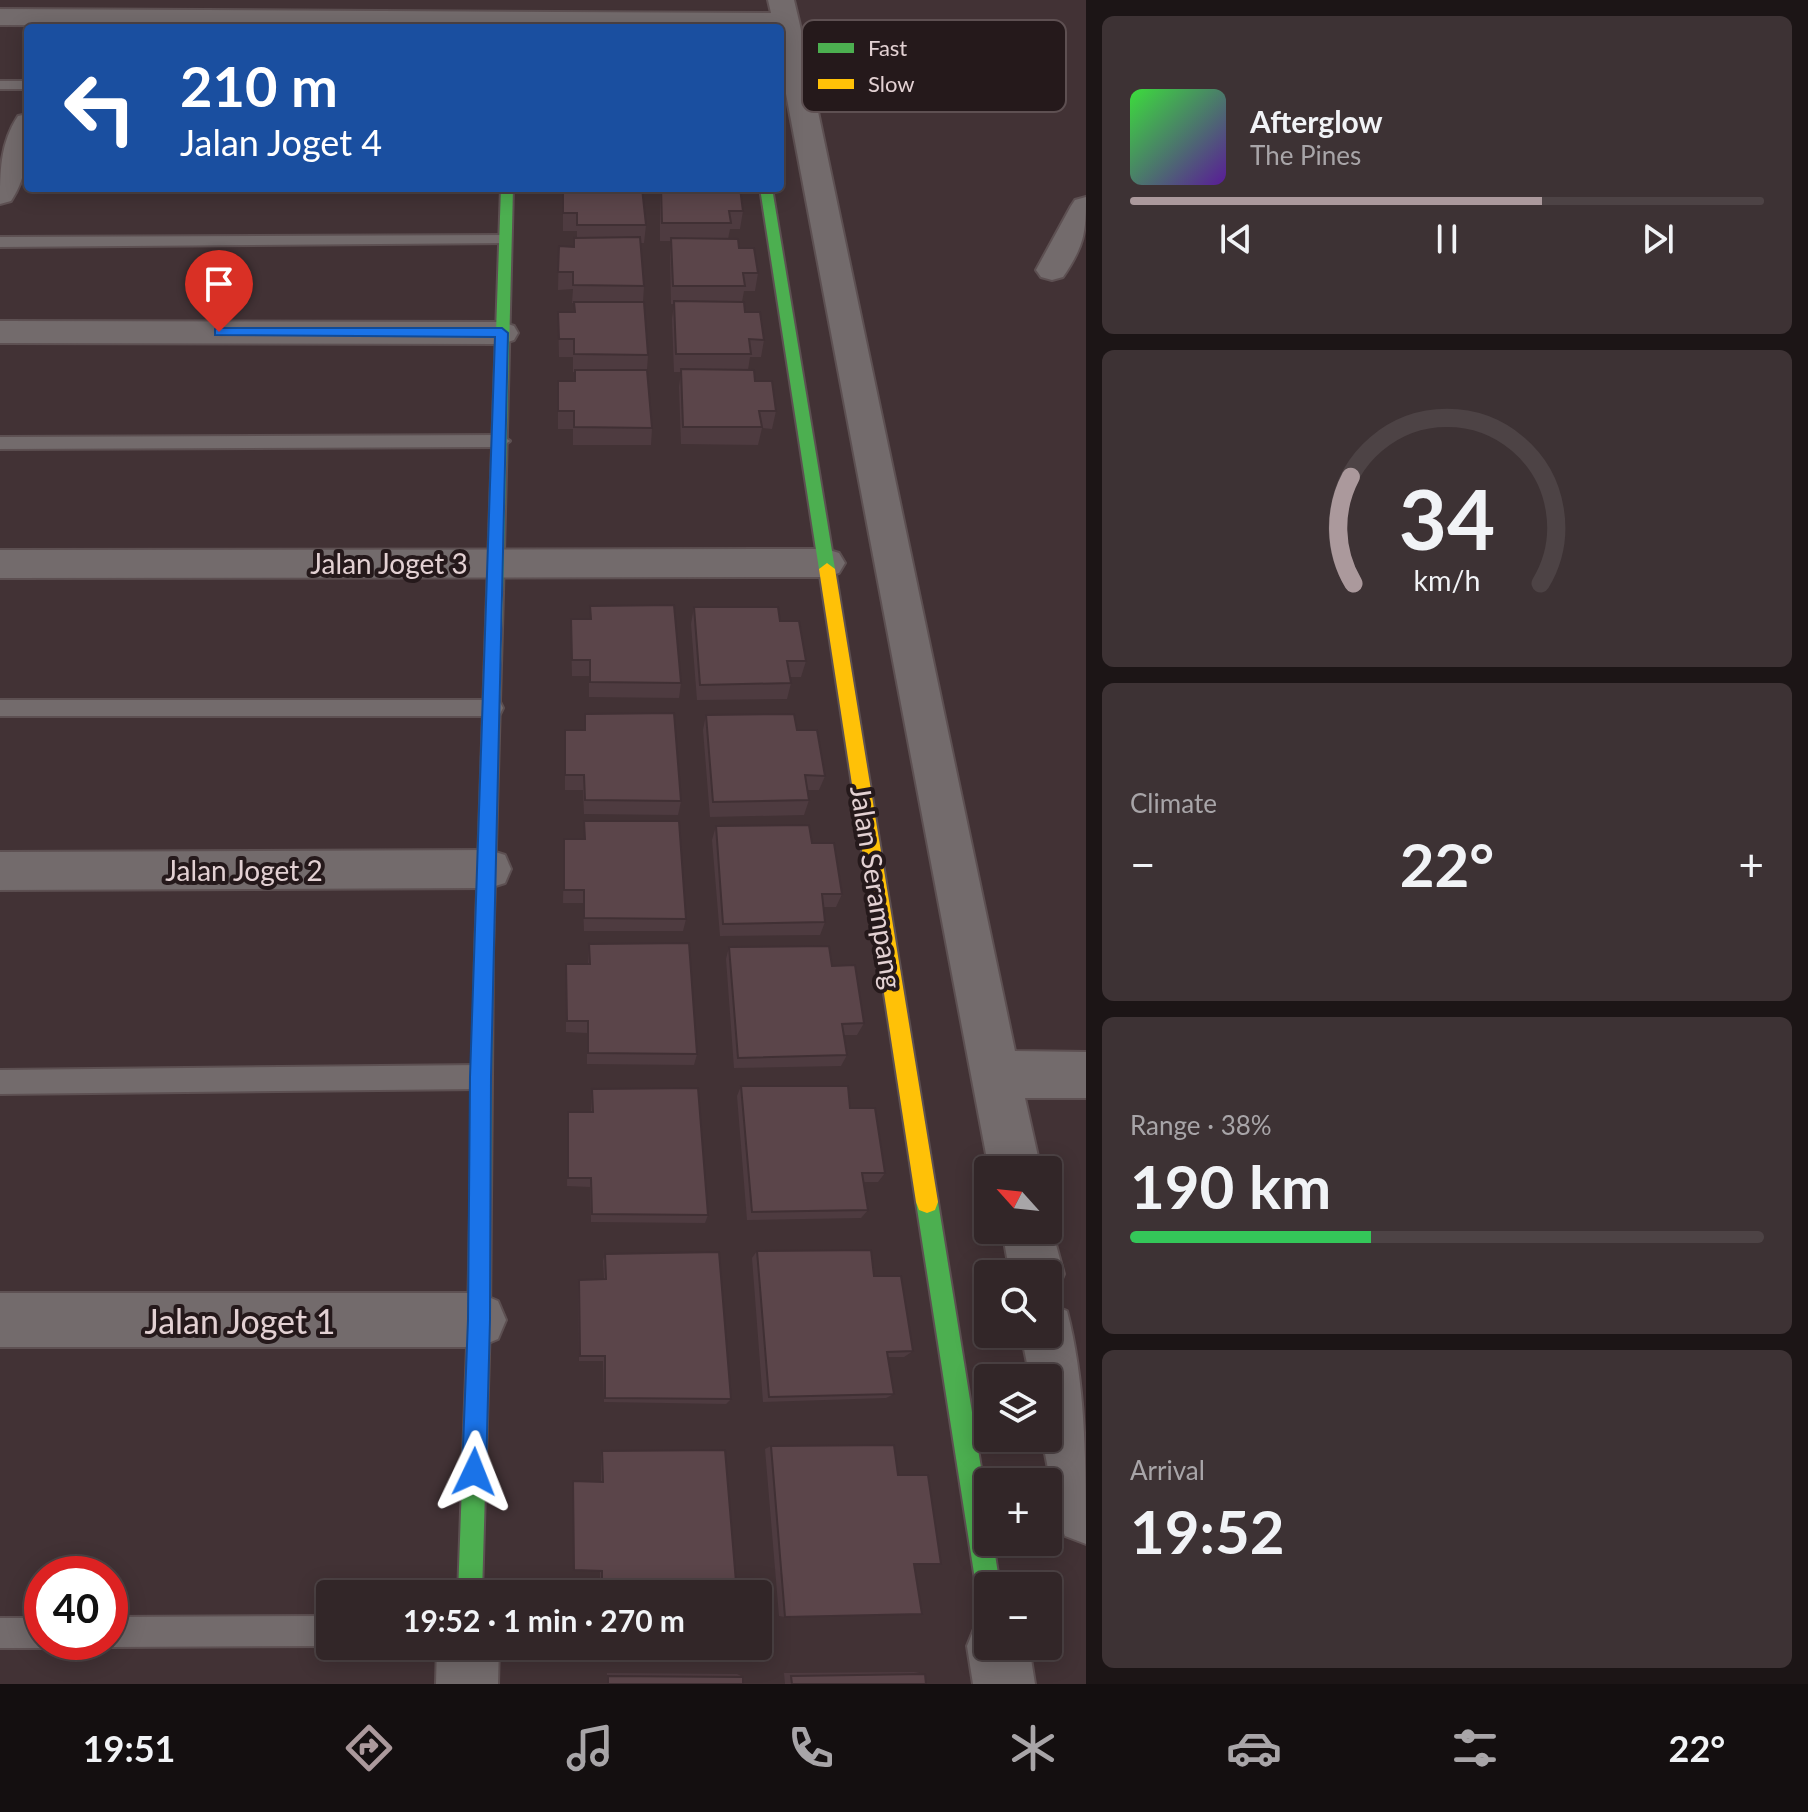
<!DOCTYPE html>
<meta charset="utf-8">
<style>
body{margin:0;font-family:Lato,sans-serif;background:#3d3234;color:#f1f3f6;height:100vh;display:flex;flex-direction:column;font-size:30px;white-space:nowrap}
*{box-sizing:border-box;margin:0}
p{font-size:26px;color:#a8a5a8}
.icon{flex:none;width:44px;height:44px;fill:none;stroke:currentColor;stroke-width:2;stroke-linecap:round;stroke-linejoin:round}
.map{position:relative;flex:1;overflow:hidden}
.drawer{display:flex;flex-direction:column;gap:16px;padding:16px;background:#1c1516;width:722px}
.drawer>*{flex:none}
.banner{position:absolute;left:24px;top:24px;width:760px;height:168px;border-radius:8px;box-shadow:0 4px 20px #0003,0 0 0 2px #4d4345;background:#1a4fa0;color:#fff;overflow:hidden}
.needle{width:52px;rotate:297deg}
.tools{position:absolute;left:974px;top:1156px;display:grid;gap:16px}
.tools a{display:grid;place-items:center;width:88px;height:88px;border-radius:8px;background:#322628;box-shadow:0 4px 20px #0003,0 0 0 2px #4d4345;font-size:40px}
.speed{position:absolute;left:24px;top:1556px;display:flex;gap:16px;font-size:40px;font-weight:700;text-align:center}
.speed>*{display:grid;place-content:center;width:104px;height:104px;border-radius:50%;background:#322628;box-shadow:0 4px 20px #0003,0 0 0 2px #4d4345;line-height:1}
.speed .limit{border:12px solid #d22;background:#fff;color:#111}
.pin{position:absolute;display:grid;place-items:center;width:68px;height:68px;color:#fff;margin:-82px -34px;border-radius:50% 50% 50% 0;rotate:-45deg;box-shadow:0 0 8px #0007}
.pin .icon{rotate:45deg}
.me{position:absolute;width:88px;margin:-44px;rotate:2deg;stroke-linejoin:round;filter:drop-shadow(0 0 6px #0008)}
.turn{display:flex;align-items:center;gap:28px;height:168px;padding:0 24px;font-size:36px}
.turn .icon{width:104px;height:104px;stroke-width:2.5}
.turn b{display:block;font-size:56px;line-height:68px}
.big{font-size:60px;font-weight:700;line-height:1.1}
.drawer .widget{flex:1;display:flex;flex-direction:column;justify-content:center;gap:12px;min-width:0;padding:0 28px;border-radius:12px;background:#3d3234}
.drawer .dial{align-items:center;gap:0}
.dial svg{height:208px;overflow:visible;fill:none;stroke:#4d4345;stroke-width:7;stroke-linecap:round;text-anchor:middle}
.dial text{fill:#f1f3f6;stroke:none}
.song{display:flex;align-items:center;gap:24px}
.cover{width:96px;height:96px;border-radius:12px;background:linear-gradient(135deg,hsl(120 70% 55%),hsl(270 70% 35%))}
.played{height:8px;border-radius:4px;background:linear-gradient(90deg,#ab999c 65%,#4d4345 65%)}
.keys{display:flex;justify-content:space-around;direction:ltr}
.heat{display:flex;justify-content:space-between;align-items:center;font-size:44px;direction:ltr}
.charge{height:12px;border-radius:6px;background:linear-gradient(90deg,#34c759 38%,#4d4345 0)}
.trip{position:absolute;left:316px;top:1580px;width:456px;height:80px;border-radius:8px;background:#322628;box-shadow:0 4px 20px #0003,0 0 0 2px #4d4345;font-weight:700;line-height:80px;text-align:center}
.menu{display:flex;height:128px;justify-content:space-around;align-items:center;background:#140f10;color:#a8a5a8}
.menu .icon{width:56px;height:56px}
.menu .selected{color:#ab999c}
.menu b{font-size:36px;color:#f1f3f6}
main{display:flex;flex:1;min-height:0}
.map>svg:first-child{display:block}
.lines{fill:none;stroke-linecap:round;stroke-linejoin:round}
.lane-casing{stroke:#5d5052;stroke-width:4}
.street-casing{stroke:#5d5052;stroke-width:4}
.fast-casing{stroke:#5d5052;stroke-width:4}
.slow-casing{stroke:#5d5052;stroke-width:4}
.lane{fill:#736b6c;fill-rule:evenodd}
.street{fill:#736b6c;fill-rule:evenodd}
.fast{fill:#4caf50;fill-rule:evenodd}
.slow{fill:#ffc107;fill-rule:evenodd}
.wall{fill:#4e3b40}
.building{fill:#5b454a;stroke:#403034;stroke-width:2}
.route{fill:#1a73e8;stroke:#114b97;stroke-width:2}
.labels{text-anchor:middle;dominant-baseline:central;stroke-width:8;stroke-linejoin:round;paint-order:stroke}
.street-label{font-size:28px;fill:#e3d1d3;stroke:#25191b}
.near-street-label{font-size:34px;fill:#e3d1d3;stroke:#25191b}
.key{fill:#25191b;stroke:#5e5052;stroke-width:2}
.key-label{font-size:22px;fill:#e3d1d3}
</style>
<main>
<div class="map">
<svg width="1086" height="1684" viewBox="0 0 1086 1684">
<rect width="100%" height="100%" fill="#423235"/>
<g class="lines">
<g class="lane-casing">
<g id="lane">
<rect x="0" y="81" width="28" height="8"/>
<polygon points="505,235 510,237 510,243 0,247 0,237"/>
<polygon points="501,435 510,441 501,447 0,449 0,437"/>
<polygon points="0,700 493,700 500,702 503,708 500,714 493,716 0,716"/>
<polygon points="480,1065 489,1069 492,1077 489,1085 480,1089 0,1094 0,1070"/>
<polygon points="330,1616 330,1646 110,1647 99,1642 110,1642 110,1617"/>
<polygon points="0,1618 42,1618 42,1642 53,1644 42,1648 0,1648"/>
</g>
</g>
<g class="street-casing">
<g id="street">
<polygon points="768,0 794,0 799,21 1015,1051 1086,1052 1086,1098 1025,1098 1041,1170 989,1170 780,62 780,28 0,25 0,9 771,13"/>
<path d="M28,114C28,145 29,175 11,201L0,204C0,172 0,143 18,116Z"/>
<path d="M1086,197C1086,233 1084,246 1063,277L1052,280L1041,277L1036,270L1071,206L1075,200Z"/>
<polygon points="0,321 502,322 514,326 518,333 514,340 502,344 0,343"/>
<polygon points="826,549 839,553 845,563 839,573 826,577 0,578 0,550"/>
<polygon points="489,850 505,855 511,869 505,883 489,888 0,890 0,852"/>
<polygon points="1048,1215 1064,1274 1056,1293 1048,1296 1048,1274 1010,1274 1002,1230 1048,1230"/>
<polygon points="0,1293 479,1293 498,1301 506,1320 498,1339 479,1347 0,1347"/>
<path d="M1048,1303L1067,1311C1086,1383 1086,1468 1086,1544L1065,1536L1057,1515L1042,1438H1048V1378H1030L1021,1334H1048Z"/>
<polygon points="988,1619 988,1646 1029,1646 1035,1684 973,1684 967,1646 976,1624"/>
<polygon points="437,1646 499,1646 498,1684 436,1684"/>
</g>
</g>
<g class="fast-casing">
<g id="fast">
<polygon points="501,188 513,188 503,593 495,599 487,593"/>
<polygon points="760,188 772,188 835,569 827,575 819,569"/>
<polygon points="484,944 491,947 493,953 490,1320 482,1594 458,1594 468,1320 475,953 477,947"/>
<polygon points="927,1191 935,1194 938,1202 988,1511 988,1542 993,1542 1000,1586 988,1586 988,1598 979,1595 976,1586 916,1202 919,1194"/>
</g>
</g>
<g class="slow-casing">
<g id="slow">
<polygon points="827,563 835,569 938,1202 935,1210 927,1213 919,1210 916,1202 819,569"/>
<polygon points="495,587 503,593 493,953 491,959 484,962 477,959 475,953 487,593"/>
</g>
</g>
<use href="#lane" class="lane"/>
<use href="#street" class="street"/>
<use href="#fast" class="fast"/>
<use href="#slow" class="slow"/>
</g>
<g class="wall">
<polygon points="660,188 740,188 743,211 740,229 730,229 728,239 739,248 758,273 755,291 744,291 742,302 745,312 764,340 761,357 750,357 748,370 776,411 772,429 762,428 758,445 681,444 679,387 681,372 674,372 672,319 674,304 671,304 670,256 671,241 660,241"/>
<polygon points="563,189 578,189 646,225 644,243 641,243 644,286 643,302 648,355 647,370 652,428 651,445 573,445 573,429 558,429 558,381 575,381 575,372 573,372 573,357 559,357 558,312 574,312 574,303 572,303 573,289 558,290 559,246 574,247 577,238 577,231 563,231"/>
<polygon points="590,606 681,683 679,698 589,697 589,676 572,676 571,636 571,619 590,619"/>
<polygon points="694,607 780,621 806,661 801,677 790,677 791,683 787,699 697,700 691,624"/>
<polygon points="585,714 681,801 678,815 584,814 583,790 565,790 565,730 584,730"/>
<polygon points="706,715 797,730 825,776 819,790 808,790 809,800 804,815 710,817 703,730"/>
<polygon points="584,821 686,919 683,931 584,931 583,903 563,903 564,839 584,839"/>
<polygon points="716,826 812,843 842,894 836,907 823,907 825,922 820,935 720,936 712,840"/>
<polygon points="589,944 697,1054 694,1065 587,1064 587,1033 566,1032 566,964 588,964"/>
<polygon points="729,947 832,966 864,1023 857,1035 844,1035 847,1055 841,1066 734,1068 726,959"/>
<polygon points="741,1086 850,1108 885,1173 878,1182 864,1182 868,1210 861,1218 747,1220 737,1096"/>
<polygon points="592,1089 708,1215 705,1223 591,1222 590,1187 567,1186 568,1121 591,1112"/>
<polygon points="757,1251 874,1276 913,1351 904,1357 888,1357 894,1394 886,1398 763,1402 752,1258"/>
<polygon points="605,1254 731,1399 726,1404 604,1402 603,1361 579,1361 578,1286 579,1280 604,1279 603,1261"/>
<polygon points="771,1446 898,1475 785,1617 779,1616 765,1449"/>
<polygon points="602,1451 737,1594 600,1594 600,1571 573,1570 573,1481 601,1482 601,1454"/>
<polygon points="914,1672 925,1674 926,1684 785,1684 784,1673"/>
<polygon points="607,1673 737,1674 743,1677 743,1684 607,1684"/>
</g>
<g class="building">
<polygon points="578,188 642,188 646,225 577,225 577,213 563,213 563,189 578,189"/>
<polygon points="661,188 740,188 743,211 729,211 731,223 662,223"/>
<polygon points="640,237 644,286 573,285 573,272 558,272 559,246 574,247 574,238"/>
<polygon points="671,238 738,239 739,248 754,248 758,273 743,273 745,286 673,286"/>
<polygon points="674,301 744,302 745,312 760,312 764,340 749,339 751,354 676,354"/>
<polygon points="574,302 644,302 648,355 574,354 574,339 559,339 558,312 575,312"/>
<polygon points="681,369 754,370 755,381 772,381 776,411 759,411 762,427 683,427"/>
<polygon points="575,370 647,370 652,428 574,427 574,411 558,411 558,381 575,381"/>
<polygon points="674,605 681,683 590,682 590,660 572,660 571,619 591,619 590,606"/>
<polygon points="694,607 778,607 780,621 799,621 806,661 787,661 791,683 700,685"/>
<polygon points="674,713 681,801 585,800 584,775 565,775 565,730 585,730 585,714"/>
<polygon points="794,714 797,730 817,730 825,776 805,775 809,800 713,802 706,715"/>
<polygon points="584,821 679,821 686,919 584,918 584,890 564,890 564,839 585,839"/>
<polygon points="809,825 812,843 834,843 842,894 822,894 825,922 723,924 716,826"/>
<polygon points="689,943 697,1054 588,1053 588,1021 567,1021 566,964 590,964 589,944"/>
<polygon points="829,946 832,966 855,965 864,1023 842,1024 847,1055 738,1058 729,947"/>
<polygon points="741,1086 848,1086 850,1108 875,1108 885,1173 862,1173 868,1210 752,1212"/>
<polygon points="698,1088 708,1215 592,1214 591,1178 568,1178 568,1112 593,1112 592,1089"/>
<polygon points="871,1250 874,1276 901,1276 913,1351 887,1352 894,1394 769,1397 757,1251"/>
<polygon points="719,1252 731,1399 605,1398 605,1356 580,1356 579,1280 606,1279 605,1254"/>
<polygon points="894,1445 898,1475 928,1475 941,1564 914,1564 922,1614 785,1617 771,1446"/>
<polygon points="725,1450 737,1594 602,1594 602,1571 574,1570 573,1481 603,1482 602,1451"/>
<polygon points="925,1674 926,1684 792,1684 791,1676"/>
<polygon points="608,1676 743,1677 743,1684 608,1684"/>
</g>
<polygon class="route" points="219,328 502,328 508,333 491,1077 490,1320 486,1472 483,1481 474,1484 466,1481 462,1472 468,1320 470,1077 495,337 215,335 215,329"/>
<g class="labels">
<g class="street-label">
<text x="389" y="563">Jalan Joget 3</text>
<text x="244" y="870">Jalan Joget 2</text>
<text transform="translate(877 887) rotate(81)">Jalan Serampang</text>
</g>
<g class="near-street-label">
<text x="240" y="1320">Jalan Joget 1</text>
</g>
</g>
<rect x="802" y="20" width="264" height="92" rx="12" class="key"/>
<rect x="818" y="43" width="36" height="10" fill="#4caf50"/>
<rect x="818" y="79" width="36" height="10" fill="#ffc107"/>
<g class="key-label">
<text x="868" y="56">Fast</text>
<text x="868" y="92">Slow</text>
</g>
</svg>
<div class="tools">
<a><svg class="needle" viewBox="-14 -14 28 28"><path d="M0-13l5 13h-10z" fill="#e53935"/><path d="M0 13l5-13h-10z" fill="#a8a5a8"/></svg></a>
<a><svg class="icon" aria-label="search" viewBox="0 0 24 24"><circle cx="10" cy="10" r="6"/><path d="M15 15l6 6"/></svg></a>
<a><svg class="icon" aria-label="layers" viewBox="0 0 24 24"><path d="M12 4l9 5-9 5-9-5zM3 14l9 5 9-5"/></svg></a>
<a>+</a>
<a>−</a>
</div>
<div class="speed"><div class="limit">40</div></div>
<div class="pin" style="left:219px;top:332px;background:#d93025"><svg class="icon" aria-label="arrive" viewBox="0 0 24 24"><path d="M6 21V4h12l-3 4 3 4H6"/></svg></div>
<svg class="me" style="left:474px;top:1472px" viewBox="-20 -20 40 40"><path d="M0-17L14 15 0 8-14 15z" fill="#1a73e8" stroke="#fff" stroke-width="4"/></svg>
<div class="trip">19:52 · 1 min · 270 m</div>
<div class="banner">
<div class="turn"><svg class="icon" aria-label="left" viewBox="0 0 24 24"><path d="M17 20v-9H6M10 6l-5 5 5 5"/></svg><div><b>210 m</b>Jalan Joget 4</div></div>
</div>
</div>
<section class="drawer">
<div class="widget">
<div class="song"><i class="cover"></i><div><b>Afterglow</b><p>The Pines</p></div></div>
<div class="played"></div>
<div class="keys"><svg class="icon" aria-label="previous" viewBox="0 0 24 24"><path d="M18 5L8 12l10 7zM5 5v14"/></svg><svg class="icon" aria-label="pause" viewBox="0 0 24 24"><path d="M8 5v14M16 5v14"/></svg><svg class="icon" aria-label="next" viewBox="0 0 24 24"><path d="M6 5l10 7-10 7zM19 5v14"/></svg></div>
</div>
<div class="widget dial"><svg viewBox="0 0 100 80">
<path d="M14 69A42 42 0 1 1 86 69"/>
<path d="M14 69A42 42 0 0 1 13 28" stroke="#ab999c"/>
<text x="50" y="56" font-size="32" font-weight="700">34</text>
<text x="50" y="72" font-size="11">km/h</text>
</svg></div>
<div class="widget"><p>Climate</p>
<div class="heat"><a>−</a><b class="big">22°</b><a>+</a></div>
</div>
<div class="widget"><p>Range · 38%</p><b class="big">190 km</b><div class="charge"></div></div>
<div class="widget"><p>Arrival</p><b class="big">19:52</b></div>
</section>
</main>
<nav class="menu">
<b>19:51</b>
<svg class="icon selected" aria-label="directions" viewBox="0 0 24 24"><path d="M12 3l9 9-9 9-9-9zM9 14v-3h6M13 9l2 2-2 2"/></svg>
<svg class="icon" aria-label="music" viewBox="0 0 24 24"><path d="M9 18V5l10-2v13"/><circle cx="6" cy="18" r="3"/><circle cx="16" cy="16" r="3"/></svg>
<svg class="icon" aria-label="phone" viewBox="0 0 24 24"><path d="M5 4h4l2 5-3 2q2 4 5 5l2-3 5 2v4C11 20 4 13 5 4z"/></svg>
<svg class="icon" aria-label="climate" viewBox="0 0 24 24"><path d="M12 3v18M4 7l16 10M4 17L20 7"/></svg>
<svg class="icon" aria-label="car" viewBox="0 0 24 24"><path d="M5 17H2v-5l4-1 3-4h7l3 4 3 1v5h-3M9 17h6M6 11h13"/><circle cx="7" cy="17" r="2"/><circle cx="17" cy="17" r="2"/></svg>
<svg class="icon" aria-label="filters" viewBox="0 0 24 24"><path d="M4 7h16M4 17h16"/><circle cx="9" cy="7" r="2"/><circle cx="15" cy="17" r="2"/></svg>
<b>22°</b>
</nav>
